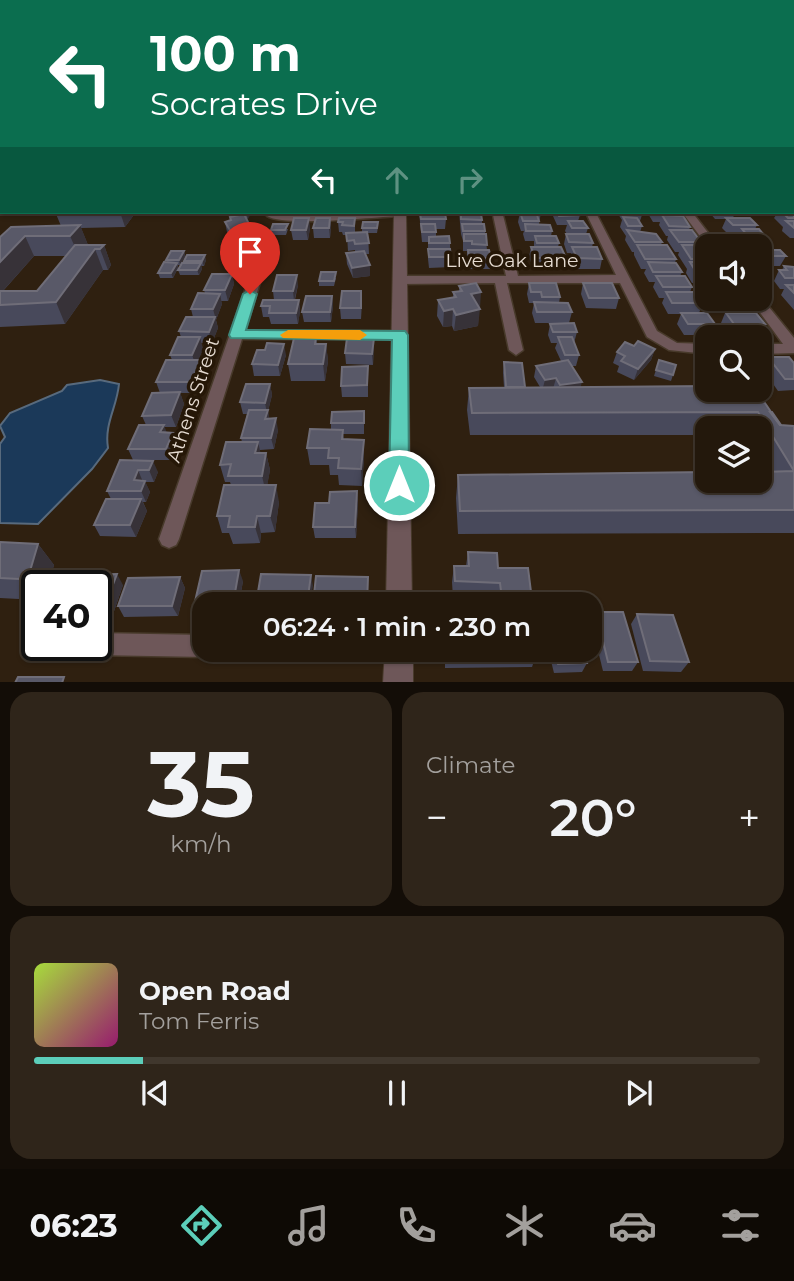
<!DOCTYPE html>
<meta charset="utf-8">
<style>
body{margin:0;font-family:Montserrat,sans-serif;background:#2f251a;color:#f1f3f6;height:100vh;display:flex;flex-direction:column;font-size:26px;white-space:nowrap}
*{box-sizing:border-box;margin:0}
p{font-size:23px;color:#a3a09d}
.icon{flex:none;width:38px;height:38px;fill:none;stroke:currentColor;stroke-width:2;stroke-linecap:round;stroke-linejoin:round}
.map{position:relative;height:682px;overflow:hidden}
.sheet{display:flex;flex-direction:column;gap:10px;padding:10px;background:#130d07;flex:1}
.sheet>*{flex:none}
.top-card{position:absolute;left:0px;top:0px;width:794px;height:214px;box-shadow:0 2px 5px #0004,0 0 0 2px #40372d;background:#0b6e4f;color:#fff;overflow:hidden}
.buttons{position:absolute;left:695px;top:234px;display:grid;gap:14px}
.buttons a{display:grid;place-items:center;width:77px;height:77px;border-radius:14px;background:#23180c;box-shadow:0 2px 5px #0004,0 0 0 2px #40372d;font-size:35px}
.speed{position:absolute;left:21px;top:570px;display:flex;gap:14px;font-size:35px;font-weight:700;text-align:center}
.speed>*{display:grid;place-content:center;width:91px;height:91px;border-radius:50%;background:#23180c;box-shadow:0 2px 5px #0004,0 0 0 2px #40372d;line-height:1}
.speed .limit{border:4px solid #111;border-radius:10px;background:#fff;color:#111}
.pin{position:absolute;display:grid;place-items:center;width:60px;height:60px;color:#fff;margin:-72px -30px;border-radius:50% 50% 50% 0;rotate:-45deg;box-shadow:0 0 7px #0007}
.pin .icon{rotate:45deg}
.me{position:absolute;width:77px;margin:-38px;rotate:0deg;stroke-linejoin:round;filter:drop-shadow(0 0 5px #0008)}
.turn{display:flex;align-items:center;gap:24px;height:147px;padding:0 35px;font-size:32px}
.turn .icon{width:91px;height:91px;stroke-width:2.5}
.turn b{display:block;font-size:49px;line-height:60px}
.lanes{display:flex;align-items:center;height:66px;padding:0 35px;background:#0003;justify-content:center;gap:35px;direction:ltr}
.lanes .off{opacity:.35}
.big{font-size:52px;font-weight:600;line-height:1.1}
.sheet .tile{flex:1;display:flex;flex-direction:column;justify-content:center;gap:10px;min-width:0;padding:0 24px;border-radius:21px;background:#2f251a}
.sheet .dial{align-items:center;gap:0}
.dial b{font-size:91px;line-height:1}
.song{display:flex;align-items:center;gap:21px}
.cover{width:84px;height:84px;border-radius:10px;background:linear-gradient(135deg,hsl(80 70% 55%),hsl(320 70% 35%))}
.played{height:7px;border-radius:4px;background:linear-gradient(90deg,#5cceba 15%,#40372d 15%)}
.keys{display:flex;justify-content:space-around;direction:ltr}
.heat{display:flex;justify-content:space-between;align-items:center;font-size:38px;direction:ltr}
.sheet .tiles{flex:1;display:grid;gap:10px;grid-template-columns:1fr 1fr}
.tile:last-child{grid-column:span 2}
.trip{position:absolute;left:192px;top:592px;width:410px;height:70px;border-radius:21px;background:#23180c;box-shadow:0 2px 5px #0004,0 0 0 2px #40372d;font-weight:600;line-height:70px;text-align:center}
.dock{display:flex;height:112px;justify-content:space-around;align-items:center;background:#0e0a05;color:#a3a09d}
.dock .icon{width:49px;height:49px}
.dock .active{color:#5cceba}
.dock b{font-size:32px;color:#f1f3f6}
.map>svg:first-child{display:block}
.water{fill:#1b3959;stroke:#586a7d;stroke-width:2}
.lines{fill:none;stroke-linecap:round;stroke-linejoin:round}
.minor-casing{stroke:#483a2b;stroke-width:3}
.tertiary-casing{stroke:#483a2b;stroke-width:2}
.minor{fill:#6e5759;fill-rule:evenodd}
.tertiary{fill:#6e5759;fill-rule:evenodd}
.wall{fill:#48495b;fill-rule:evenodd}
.shaded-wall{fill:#373238}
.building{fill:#595968;stroke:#6f6d78;stroke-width:2}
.route{fill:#5cceba;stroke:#3c8679;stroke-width:2}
.slow{fill:#f59e0b}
.labels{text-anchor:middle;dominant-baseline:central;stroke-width:7;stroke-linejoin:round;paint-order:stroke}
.street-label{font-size:19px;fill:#e5dbd1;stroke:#251707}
</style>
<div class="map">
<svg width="794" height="683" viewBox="0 0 794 683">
<rect width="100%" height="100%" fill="#2f2010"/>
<path class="water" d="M100,380L119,384C117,407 104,424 108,448L92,469L38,524L0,523V444L5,437L0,426L10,413L62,391L67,385Z"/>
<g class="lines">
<g class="minor-casing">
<g id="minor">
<polygon points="0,104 2,104 0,109"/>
<rect x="793" y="126" width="1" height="4"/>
<rect x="793" y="200" width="1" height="7"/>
<path d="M361,212L405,213L400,216C375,217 284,227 267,216L272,213L295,215Z"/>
<polygon points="498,212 503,215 518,276 616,275 587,215 588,213 596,213 657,331 677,343 707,344 707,354 669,350 647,337 620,283 507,283 523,350 516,355 509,350 495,283 400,284 394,280 400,276 506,276 493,215"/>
<polygon points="682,212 692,212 719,247 708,247"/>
<polygon points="257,269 263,273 245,331 400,331 407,335 400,339 242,339 179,539 176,545 169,548 162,545 159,539 251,273"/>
<polygon points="760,296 794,338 794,353 760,354 760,344 783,344 750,299 760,299"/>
<polygon points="96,633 205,635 205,649 215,649 213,654 205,657 96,655 88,652 85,646 96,646"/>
</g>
</g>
<g class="tertiary-casing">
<g id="tertiary">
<rect x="0" y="168" width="2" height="6"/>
<polygon points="394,212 406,212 412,604 386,604"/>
<polygon points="385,649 413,649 413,683 383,683"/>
</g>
</g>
<use href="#minor" class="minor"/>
<use href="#tertiary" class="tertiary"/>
</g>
<g class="wall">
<polygon points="794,211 794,238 790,238 782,231 783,227 774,218 776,215 761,215 757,212 793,212"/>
<path d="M45,212H136L125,227L81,228L88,245H104L111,265L108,270H103L65,324L0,327V237L61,226L56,214L57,213ZM34,256H66L37,291H3Z"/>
<polygon points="229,212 252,212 247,219 251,228 252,238 233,242 227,232 225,222 230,221"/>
<polygon points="419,212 442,212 446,219 445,229 436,229 436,237 450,243 451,267 429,268 428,259 428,242 422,242"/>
<polygon points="459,212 476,212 476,214 482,220 482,224 485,231 487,250 491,258 490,269 468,269 467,260 467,251 463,251 463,241 461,234"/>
<polygon points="520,212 541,212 539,224 552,231 551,236 559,243 558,247 566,258 564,268 533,268 529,257 531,247 534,247 534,241 525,241 523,234 524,231 521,231 518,222"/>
<polygon points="553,212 578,212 580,215 578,221 588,228 586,234 593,243 592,247 602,259 600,269 574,269 570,257 571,253 567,253 564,244 566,234 567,234 565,231 567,225 557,225 553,216"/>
<polygon points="618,212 643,212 640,221 639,221 642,226 640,232 662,242 661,245 676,259 675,263 682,272 680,276 692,287 690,292 703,303 699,313 715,324 710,335 684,335 677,324 681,314 668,314 662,303 664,298 659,298 653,287 655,282 649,282 644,273 646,269 641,269 634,255 634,252 632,252 625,240 626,236 620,227 622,220 618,214"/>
<polygon points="647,212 678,212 678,216 690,227 689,230 701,242 700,245 707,249 707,297 700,287 702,283 692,283 686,273 687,269 678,255 679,252 675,252 667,240 668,236 666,236 659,225 660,222 653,222"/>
<polygon points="709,212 735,212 733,218 757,225 755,229 769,241 765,250 786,256 780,266 760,266 760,247 744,247 738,239 740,235 729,235 722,228 726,219 715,219"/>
<polygon points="330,218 331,227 330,238 314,238 313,228"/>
<polygon points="355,218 355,232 362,232 362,228 378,222 378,227 377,233 368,233 369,254 365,254 370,265 370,276 353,278 347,264 346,253 355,252 355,250 348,251 347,235 343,235 342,232 339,232 338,222"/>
<polygon points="310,228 308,240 293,240 291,230"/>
<polygon points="288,229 286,235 271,235 271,230"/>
<polygon points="184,251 185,256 180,265 178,265 178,268 173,278 160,278 158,273 167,262 166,260"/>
<polygon points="206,260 204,266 201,266 202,269 199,275 180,275 178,270 184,263 184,261"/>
<polygon points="784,266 794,267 794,310 781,295 784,289 780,289 774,281 779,270 782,270"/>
<polygon points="232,274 234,284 228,301 221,301 222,304 216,320 218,328 212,343 201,343 203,349 198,360 201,360 204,371 195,393 180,393 184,404 176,427 164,427 166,433 173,433 177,444 171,460 133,460 128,449 146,425 142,416 160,393 156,382 172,360 170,355 181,337 179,331 193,317 191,309 205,293 204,290"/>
<polygon points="336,278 334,286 319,286 319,281"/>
<polygon points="529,283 560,297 559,303 572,312 569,323 535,323 532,313 534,303 529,303 527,294"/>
<polygon points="583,283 619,298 616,309 586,308 581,294"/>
<polygon points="298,285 295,300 299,300 300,311 298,324 271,324 269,317 263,317 261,306 274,300 273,291"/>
<polygon points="459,286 479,308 478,326 454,331 452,326 443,327 437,316 438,300 453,298 453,292 459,291"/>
<polygon points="332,296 333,306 331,322 304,322 302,312"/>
<polygon points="711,299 720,299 746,303 742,313 765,324 759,335 728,335 721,323 725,313 717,313 710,302"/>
<polygon points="362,302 361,319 341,319 340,308"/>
<polygon points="550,324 577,332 574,343 579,355 576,366 572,366 581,387 706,386 696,369 701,358 707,358 707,390 770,412 781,425 794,426 794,533 458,534 456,498 458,475 766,471 760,460 760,429 707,429 707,435 470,435 467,410 469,388 504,387 503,373 504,362 525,387 540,387 534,377 536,366 561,361 555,348 557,343 551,343 548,335"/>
<polygon points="316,338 317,344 326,344 328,361 325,381 291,381 288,364"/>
<polygon points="374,338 373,365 346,364 345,353"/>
<polygon points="634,346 655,349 651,360 634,380 617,372 619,366 613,363 617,352"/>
<polygon points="286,355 280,376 254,376 252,364"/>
<polygon points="768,357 794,363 794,390 778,391 762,368"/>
<polygon points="659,360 673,375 671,381 654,376"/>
<polygon points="760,365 767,376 761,387 760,387"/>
<polygon points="368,366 368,397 342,397 341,386"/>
<polygon points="270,384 272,395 268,411 269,419 278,430 274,449 260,450 260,453 266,453 270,470 267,485 279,502 275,532 261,533 260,543 233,544 229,533 222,533 217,516 231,485 230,482 225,482 220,465 242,442 241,438 247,414 243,414 240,402"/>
<polygon points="364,411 364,434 343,434 344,439 364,457 362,486 339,485 338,475 330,475 329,465 310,465 307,448 331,430 331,423"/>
<polygon points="120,460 158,472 154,482 145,482 150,492 146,502 143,502 147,511 136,537 100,536 94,525 111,499 107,491"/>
<polygon points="357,491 358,503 356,538 315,538 313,527 329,503"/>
<polygon points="0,542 38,544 54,565 48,586 37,586 37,600 0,598"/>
<polygon points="468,552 498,568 532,600 531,604 497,604 496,599 453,598 452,582 454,566 466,566"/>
<polygon points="180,577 185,588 178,616 124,617 118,606"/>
<polygon points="243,581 239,604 205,604 205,616 199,616 194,606"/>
<polygon points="123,585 113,614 96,614 96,586"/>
<polygon points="596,612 638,662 632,671 603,671 591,622"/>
<polygon points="637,614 689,662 681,672 643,671 631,624"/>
<polygon points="445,649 537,649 537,653 532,667 445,668"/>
<polygon points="548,649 583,649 587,663 582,672 554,673"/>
</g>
<g class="shaded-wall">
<polygon points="2,151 2,161 0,161 0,152"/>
<polygon points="120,212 136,212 125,227"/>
<polygon points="246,212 252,212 248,219"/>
<polygon points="309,218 310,228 308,240 306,230"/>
<polygon points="330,218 331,227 330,238 329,228"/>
<polygon points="80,225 88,245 79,256 70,236"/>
<polygon points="251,228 252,238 233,242 231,232"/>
<polygon points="25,236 34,256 0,294 0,262"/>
<polygon points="104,245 111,265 108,270 100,249"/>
<polygon points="95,249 103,270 65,324 56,302"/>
<polygon points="184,251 185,256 180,265 179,260"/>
<polygon points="205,255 206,260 204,266 202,261"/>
<polygon points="177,263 178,268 173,278 171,273"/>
<polygon points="201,263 202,269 199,275 197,270"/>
<polygon points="370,265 370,276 353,278 352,268"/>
<polygon points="232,274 234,284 228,301 225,290"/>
<polygon points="297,275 298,285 294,301 293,291"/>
<polygon points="481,292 480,308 471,294"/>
<polygon points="220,294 222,304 216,320 213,309"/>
<polygon points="332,296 333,306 331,322 330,312"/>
<polygon points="299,300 300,311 298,324 296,313"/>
<polygon points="453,309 452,326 443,327 444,311"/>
<polygon points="480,309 478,326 454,331 456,315"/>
<polygon points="215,317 218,328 212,343 209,332"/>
<polygon points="200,337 203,349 196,366 192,355"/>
<polygon points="374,338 374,349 373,365 372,354"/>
<polygon points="284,344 286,355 280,376 278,365"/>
<polygon points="326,344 328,361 325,381 323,364"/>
<polygon points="655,349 651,360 634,380 638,369"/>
<polygon points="201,360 204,371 195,393 192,382"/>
<polygon points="556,378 553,389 542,391 545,380"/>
<polygon points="582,382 579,393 558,397 560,385"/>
<polygon points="270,384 272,395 268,411 270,421 265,419 267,413 265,403"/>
<polygon points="180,392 184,404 176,427 171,415"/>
<polygon points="276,418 278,430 274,449 271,438"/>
<polygon points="164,425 168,436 160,432"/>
<polygon points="173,433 177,444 171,460 166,449"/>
<polygon points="364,440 364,457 362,486 361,469"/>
<polygon points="258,442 262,459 255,453"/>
<polygon points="266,453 270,470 266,493 262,476"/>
<polygon points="153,461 158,472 154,482 149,470"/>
<polygon points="138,470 143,482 139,492 134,480"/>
<polygon points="145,481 150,492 146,502 141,491"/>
<polygon points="276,485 279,502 275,532 270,516"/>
<polygon points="357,491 358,503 356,538 355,527"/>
<polygon points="141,499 147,511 136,537 130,525"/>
<polygon points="257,516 261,533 260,543 255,527"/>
<polygon points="38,544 54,565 48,586 41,586 30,571"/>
<polygon points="239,570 243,581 239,604 233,604"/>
<polygon points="24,571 37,588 37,600 19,579"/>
<polygon points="117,574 123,585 113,614 106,603"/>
<polygon points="311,575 313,586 310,604 307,604"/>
<polygon points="180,577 185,588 178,616 172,606"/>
</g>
<g class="building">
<polygon points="793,209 794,211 794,218 788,218 782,212 793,212"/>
<polygon points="57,212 120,212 56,214"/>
<polygon points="520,212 536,212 539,221 523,221"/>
<polygon points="557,212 578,212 580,215 559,216"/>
<polygon points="445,213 446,219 421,219 420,214"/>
<polygon points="461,213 481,214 482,220 461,219"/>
<polygon points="244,214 251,228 231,232 225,222 231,220 230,217"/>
<polygon points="662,215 683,216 690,227 669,226"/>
<polygon points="623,217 637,218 642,226 628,226"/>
<polygon points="294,218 309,218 306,230 291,230"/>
<polygon points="316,218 330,218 329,228 313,228"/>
<polygon points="339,218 355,218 354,226 342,225 343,222 338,222"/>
<polygon points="726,218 750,218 757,225 733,225"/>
<polygon points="568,221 583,221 588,228 572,228"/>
<polygon points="786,221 794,221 794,228"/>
<polygon points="363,222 378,222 377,228 362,228"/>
<polygon points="273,224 288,224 285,230 271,230"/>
<polygon points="421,224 435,224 436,232 422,232"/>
<polygon points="462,224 484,224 485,231 463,231"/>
<polygon points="525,224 550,225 552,231 526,231"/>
<polygon points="80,225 70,236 25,236 0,262 0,237 11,227"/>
<polygon points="742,229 759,229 769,241 752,241"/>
<polygon points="627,230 656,234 662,242 635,242"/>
<polygon points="670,230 692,230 701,242 679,242"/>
<polygon points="367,232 369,243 355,244 354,240 347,241 346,233"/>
<polygon points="464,234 486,234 487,245 472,244 472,241 464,241"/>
<polygon points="566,234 589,234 593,243 569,242"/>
<polygon points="449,236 450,243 429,243 429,237"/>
<polygon points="535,236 556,236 559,243 537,243"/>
<polygon points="75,245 104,245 100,249 95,249 56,302 0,305 0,291 37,291"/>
<polygon points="637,245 667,245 676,259 645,259"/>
<polygon points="682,245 704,245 707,249 707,259 691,259"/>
<polygon points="531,247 561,247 566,258 535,258"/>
<polygon points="572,247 597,247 602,259 577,258"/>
<polygon points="428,249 450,249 451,257 429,257"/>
<polygon points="468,250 489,250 491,258 469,258"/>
<polygon points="760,250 780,250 786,256 763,256 760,252"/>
<polygon points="171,251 184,251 179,260 166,260"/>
<polygon points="364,251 370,265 352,268 346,253"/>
<polygon points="187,255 205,255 202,261 184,261"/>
<polygon points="164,262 177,263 171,273 158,273"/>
<polygon points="648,262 676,263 682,272 653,272"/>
<polygon points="690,262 707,262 707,272 696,272"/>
<polygon points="182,263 201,263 197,270 178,270"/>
<polygon points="784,266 794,267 794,278 785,278 779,270 787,270"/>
<polygon points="321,272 336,272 334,281 319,281"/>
<polygon points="212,274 232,274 225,290 204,290"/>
<polygon points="277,275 297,275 293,291 273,291"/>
<polygon points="656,276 685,276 692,287 663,287"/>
<polygon points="476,283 481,292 471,294 480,309 456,315 453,309 444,311 438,300 456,297 453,292 462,291 459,286"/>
<polygon points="529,283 556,283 560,297 542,297 541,292 531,292"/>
<polygon points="583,283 612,283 619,298 589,298"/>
<polygon points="786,285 794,285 794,293"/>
<polygon points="342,291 361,291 361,308 340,308"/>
<polygon points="666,292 696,292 703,303 672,303"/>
<polygon points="198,293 220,294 213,309 191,309"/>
<polygon points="306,296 332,296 330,312 302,312"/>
<polygon points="720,299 744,299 746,303 722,302"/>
<polygon points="263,300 299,300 296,313 269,313 270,306 261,306"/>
<polygon points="534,302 568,303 572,312 537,312"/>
<polygon points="681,313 707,313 715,324 688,324"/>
<polygon points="726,313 756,313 765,324 734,324"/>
<polygon points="186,317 215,317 209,332 179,331"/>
<polygon points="574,323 577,332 553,332 550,324"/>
<polygon points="178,337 200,337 192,355 170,355"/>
<polygon points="558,337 572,337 579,355 565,355"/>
<polygon points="294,338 316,338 315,344 326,344 323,364 288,364"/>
<polygon points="347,338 374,338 372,354 345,353"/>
<polygon points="638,341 655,349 638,369 621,361 625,356 617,352 625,342 634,346"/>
<polygon points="267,343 284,344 278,365 252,364 257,350 265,350"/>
<polygon points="768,357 789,357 794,363 794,379 785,379"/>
<polygon points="701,358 707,358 707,368"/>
<polygon points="166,360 201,360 192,382 156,382"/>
<polygon points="568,360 582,382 560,385 556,378 545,380 536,366"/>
<polygon points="659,360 676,365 673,375 656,370"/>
<polygon points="504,362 522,363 525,387 506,387"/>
<polygon points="760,365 767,376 760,376"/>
<polygon points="368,366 367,385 341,386 342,367"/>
<polygon points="246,384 270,384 265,403 240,402"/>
<polygon points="707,386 707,390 756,390 780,425 794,426 794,510 460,511 458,475 707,472 707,481 760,481 760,472 794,471 758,412 472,413 469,388"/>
<polygon points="180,392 171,415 142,416 152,393"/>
<polygon points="249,410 268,410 265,419 276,418 271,438 241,438"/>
<polygon points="364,411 364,423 331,423 332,412"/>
<polygon points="770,412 772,412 781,425 780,425"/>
<polygon points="139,425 164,425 160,432 173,433 166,449 128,449"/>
<polygon points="310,429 343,430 342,439 364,440 361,469 338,468 339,458 328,458 329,448 307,448"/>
<polygon points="226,442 258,442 255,453 266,453 262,476 228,476 231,464 220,465"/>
<polygon points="120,460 153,461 149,470 138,470 134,480 145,481 141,491 107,491"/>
<polygon points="224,485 276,485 270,516 257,516 255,527 228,527 230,516 217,516"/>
<polygon points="357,491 355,527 313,527 315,503 329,503 330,492"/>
<polygon points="106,499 141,499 130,525 94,525"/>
<polygon points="0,542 38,544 30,571 24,571 19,579 0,578"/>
<polygon points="468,552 497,553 498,568 528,568 532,600 502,599 500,583 455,581 454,566 469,566"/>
<polygon points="239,570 233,604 205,604 205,605 194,606 202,571"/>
<polygon points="117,574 106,603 96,603 96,586 66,586 71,575"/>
<polygon points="261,574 311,575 307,604 256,604"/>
<polygon points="316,576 368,577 367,604 313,604"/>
<polygon points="180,577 172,606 118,606 128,578"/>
<polygon points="596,612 623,612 638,662 608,662"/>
<polygon points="637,614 673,615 689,662 650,661"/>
<rect x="447" y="649" width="90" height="4"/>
<polygon points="554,649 583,649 587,663 558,664"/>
<polygon points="18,677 64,677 62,683 15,683"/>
</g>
<linearGradient id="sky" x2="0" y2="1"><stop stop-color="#1a1209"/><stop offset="0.49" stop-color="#474242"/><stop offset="1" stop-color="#474242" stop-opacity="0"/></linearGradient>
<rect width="794" height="190" fill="url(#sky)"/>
<polygon class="route" points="250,290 257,294 246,330 405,331 408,335 409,485 406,491 399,493 392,491 389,485 392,340 231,338 229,335 243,294"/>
<polygon class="slow" points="288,330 360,330 367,335 360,340 283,338 280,335"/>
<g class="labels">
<g class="street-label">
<text x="512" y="260">Live Oak Lane</text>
<text transform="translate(193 400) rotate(-72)">Athens Street</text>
</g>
</g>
</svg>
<div class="buttons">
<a><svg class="icon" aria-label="sound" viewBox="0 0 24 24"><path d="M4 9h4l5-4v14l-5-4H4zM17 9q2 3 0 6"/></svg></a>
<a><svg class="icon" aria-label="search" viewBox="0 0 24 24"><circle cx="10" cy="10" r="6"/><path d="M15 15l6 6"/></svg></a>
<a><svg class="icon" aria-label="layers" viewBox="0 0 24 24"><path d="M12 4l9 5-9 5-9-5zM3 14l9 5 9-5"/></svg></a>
</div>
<div class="speed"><div class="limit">40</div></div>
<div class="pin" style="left:250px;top:294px;background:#d93025"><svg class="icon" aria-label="arrive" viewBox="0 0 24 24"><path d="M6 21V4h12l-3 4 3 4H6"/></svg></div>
<svg class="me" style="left:399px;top:485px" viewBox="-20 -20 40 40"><circle r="17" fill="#5cceba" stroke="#fff" stroke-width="3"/><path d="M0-11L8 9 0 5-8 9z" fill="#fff"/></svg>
<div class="trip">06:24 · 1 min · 230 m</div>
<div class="top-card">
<div class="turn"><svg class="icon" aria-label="left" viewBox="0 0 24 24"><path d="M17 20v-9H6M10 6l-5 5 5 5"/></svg><div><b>100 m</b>Socrates Drive</div></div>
<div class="lanes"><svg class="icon" aria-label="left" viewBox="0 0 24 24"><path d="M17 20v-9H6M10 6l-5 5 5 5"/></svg><svg class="icon off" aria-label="ahead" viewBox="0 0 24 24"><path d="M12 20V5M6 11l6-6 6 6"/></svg><svg class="icon off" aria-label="right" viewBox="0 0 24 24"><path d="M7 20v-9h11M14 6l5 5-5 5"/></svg></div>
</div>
</div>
<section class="sheet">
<div class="tiles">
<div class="tile dial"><b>35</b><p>km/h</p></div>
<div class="tile"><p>Climate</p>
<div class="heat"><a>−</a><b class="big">20°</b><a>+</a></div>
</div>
<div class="tile">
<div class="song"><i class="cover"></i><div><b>Open Road</b><p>Tom Ferris</p></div></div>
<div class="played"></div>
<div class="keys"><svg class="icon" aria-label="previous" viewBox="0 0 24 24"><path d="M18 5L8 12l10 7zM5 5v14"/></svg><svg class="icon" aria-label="pause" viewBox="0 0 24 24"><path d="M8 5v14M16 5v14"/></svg><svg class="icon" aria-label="next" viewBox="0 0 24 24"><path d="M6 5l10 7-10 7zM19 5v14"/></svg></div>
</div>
</div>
</section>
<nav class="dock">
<b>06:23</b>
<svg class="icon active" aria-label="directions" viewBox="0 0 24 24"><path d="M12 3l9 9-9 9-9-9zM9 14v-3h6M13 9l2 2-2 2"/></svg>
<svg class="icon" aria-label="music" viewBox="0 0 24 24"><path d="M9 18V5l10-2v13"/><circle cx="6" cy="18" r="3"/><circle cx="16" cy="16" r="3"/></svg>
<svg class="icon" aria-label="phone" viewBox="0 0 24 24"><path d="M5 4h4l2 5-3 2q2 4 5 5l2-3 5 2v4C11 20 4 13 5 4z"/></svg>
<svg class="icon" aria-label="climate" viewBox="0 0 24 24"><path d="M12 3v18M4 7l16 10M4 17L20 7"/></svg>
<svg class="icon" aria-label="car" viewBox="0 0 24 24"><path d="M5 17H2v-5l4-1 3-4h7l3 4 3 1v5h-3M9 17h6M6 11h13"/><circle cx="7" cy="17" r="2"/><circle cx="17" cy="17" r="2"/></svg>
<svg class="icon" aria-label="filters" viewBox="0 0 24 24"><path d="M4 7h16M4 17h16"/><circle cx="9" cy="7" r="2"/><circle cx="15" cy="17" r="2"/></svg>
</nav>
